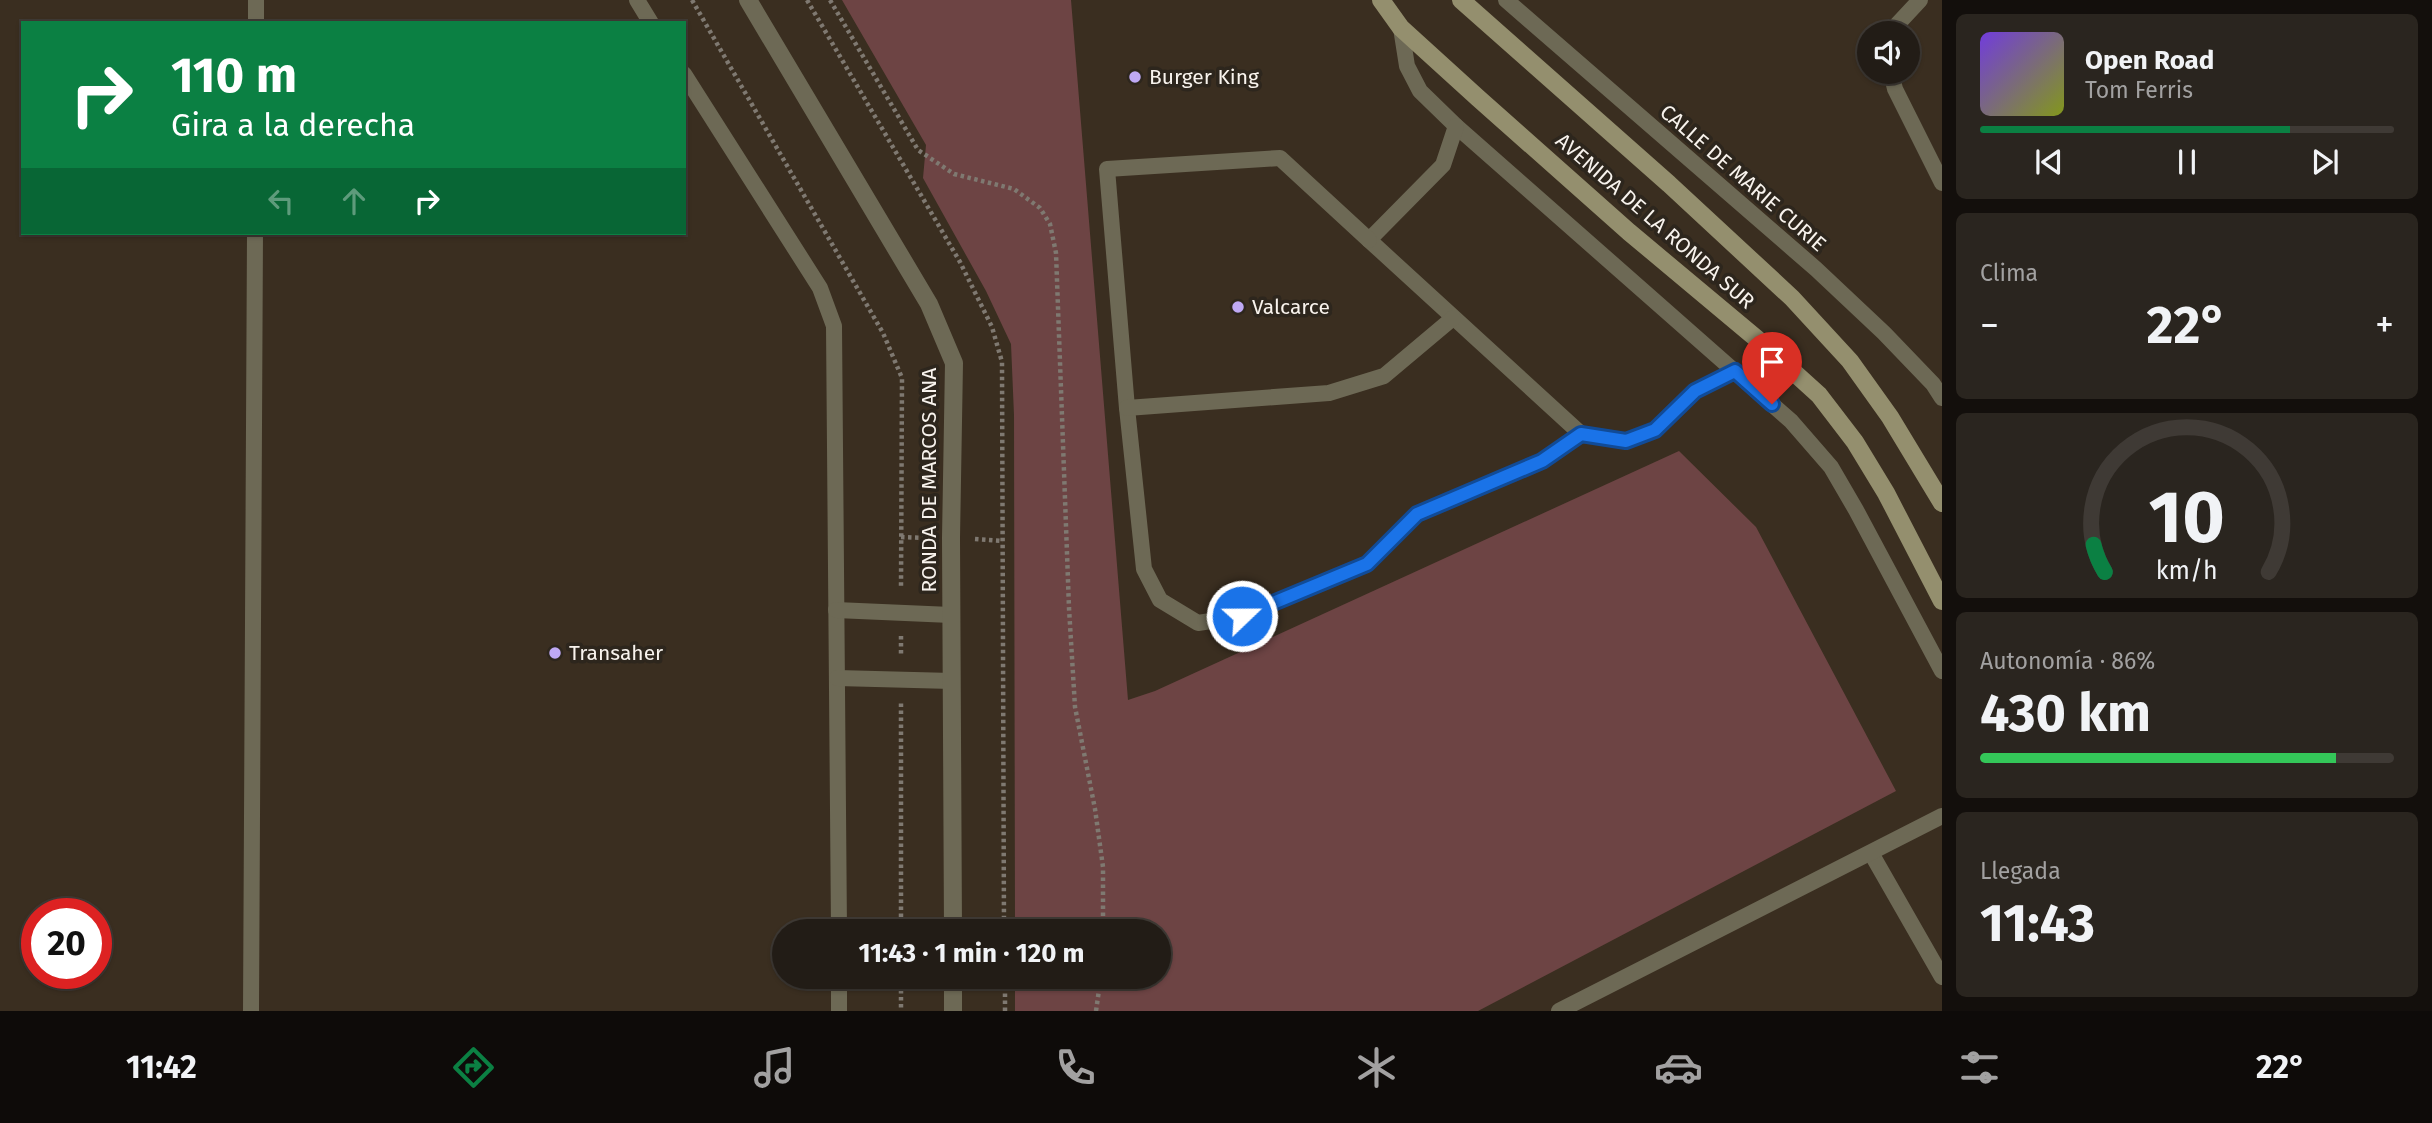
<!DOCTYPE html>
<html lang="es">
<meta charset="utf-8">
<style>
body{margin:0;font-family:"Fira Sans",sans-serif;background:#2a251f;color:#f1f3f6;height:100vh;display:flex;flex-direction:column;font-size:26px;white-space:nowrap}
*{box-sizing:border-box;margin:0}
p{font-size:23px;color:#a2a1a1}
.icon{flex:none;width:38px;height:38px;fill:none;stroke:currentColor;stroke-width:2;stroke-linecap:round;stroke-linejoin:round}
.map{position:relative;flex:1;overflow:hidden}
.drawer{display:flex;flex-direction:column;gap:14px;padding:14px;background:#130f0c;width:490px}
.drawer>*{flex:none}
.hud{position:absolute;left:21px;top:21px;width:665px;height:214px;border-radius:0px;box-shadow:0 2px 5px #0004,0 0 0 2px #3f3a35;background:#0b8043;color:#fff;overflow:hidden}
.tools{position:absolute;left:1857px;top:21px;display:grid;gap:14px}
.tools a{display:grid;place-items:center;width:63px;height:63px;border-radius:50%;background:#221c16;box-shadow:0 2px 5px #0004,0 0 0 2px #3f3a35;font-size:35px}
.speed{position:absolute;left:21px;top:898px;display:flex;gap:14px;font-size:35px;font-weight:700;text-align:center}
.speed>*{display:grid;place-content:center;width:91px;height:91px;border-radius:50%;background:#221c16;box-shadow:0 2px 5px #0004,0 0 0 2px #3f3a35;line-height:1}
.speed .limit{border:10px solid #d22;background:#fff;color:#111}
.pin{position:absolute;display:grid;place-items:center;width:60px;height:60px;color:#fff;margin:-72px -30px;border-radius:50% 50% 50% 0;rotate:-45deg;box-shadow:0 0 7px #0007}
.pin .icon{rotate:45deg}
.me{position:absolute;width:77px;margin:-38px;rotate:68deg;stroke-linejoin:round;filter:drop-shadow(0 0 5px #0008)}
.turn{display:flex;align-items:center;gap:24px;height:147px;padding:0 35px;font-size:32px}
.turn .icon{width:91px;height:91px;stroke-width:2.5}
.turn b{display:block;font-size:49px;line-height:60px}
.lanes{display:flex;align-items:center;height:66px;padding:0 35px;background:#0003;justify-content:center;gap:35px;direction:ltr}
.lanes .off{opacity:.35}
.big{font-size:52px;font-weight:700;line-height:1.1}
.drawer .widget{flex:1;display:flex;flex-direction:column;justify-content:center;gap:10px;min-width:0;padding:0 24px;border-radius:10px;background:#2a251f}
.drawer .dial{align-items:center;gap:0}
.dial svg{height:182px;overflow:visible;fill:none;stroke:#3f3a35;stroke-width:7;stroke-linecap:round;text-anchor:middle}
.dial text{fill:#f1f3f6;stroke:none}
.song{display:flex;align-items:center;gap:21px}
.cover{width:84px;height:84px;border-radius:10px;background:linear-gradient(135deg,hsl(260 70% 55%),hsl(70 70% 35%))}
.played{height:7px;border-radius:4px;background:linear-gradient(90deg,#0b8043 75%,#3f3a35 75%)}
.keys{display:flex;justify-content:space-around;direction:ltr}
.heat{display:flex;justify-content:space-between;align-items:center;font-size:38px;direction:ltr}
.charge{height:10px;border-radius:5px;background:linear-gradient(90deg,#34c759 86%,#3f3a35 0)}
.trip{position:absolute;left:772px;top:919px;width:399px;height:70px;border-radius:35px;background:#221c16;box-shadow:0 2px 5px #0004,0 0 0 2px #3f3a35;font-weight:700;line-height:70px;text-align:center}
.tabs{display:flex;height:112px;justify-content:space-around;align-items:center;background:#0e0b09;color:#a2a1a1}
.tabs .icon{width:49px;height:49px}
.tabs .active{color:#0b8043}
.tabs b{font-size:32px;color:#f1f3f6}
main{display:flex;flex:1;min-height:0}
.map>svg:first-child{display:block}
.built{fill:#3a2e20;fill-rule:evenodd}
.green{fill:#6d4444}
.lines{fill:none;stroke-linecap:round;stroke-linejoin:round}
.path{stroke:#7f7971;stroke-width:4.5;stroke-dasharray:3.5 3.5;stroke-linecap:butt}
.lane{stroke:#6d6955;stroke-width:16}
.street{stroke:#6d6955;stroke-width:18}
.secondary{stroke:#948f6e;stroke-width:18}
.route-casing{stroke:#114b97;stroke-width:18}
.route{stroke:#1a73e8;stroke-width:12}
.poi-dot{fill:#bfa9f4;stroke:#2d261d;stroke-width:2.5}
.labels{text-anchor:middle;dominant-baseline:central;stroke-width:7;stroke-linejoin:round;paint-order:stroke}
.poi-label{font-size:21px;fill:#f8f3ed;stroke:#2d261d;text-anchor:start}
.street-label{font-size:21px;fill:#f8f3ed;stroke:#2d261d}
</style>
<main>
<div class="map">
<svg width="1942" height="1011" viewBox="0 0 1942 1011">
<rect width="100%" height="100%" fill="#2d261d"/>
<path class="built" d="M0,0H1942V1011H0ZM23,23H684V233H23ZM1869,33H1908V72H1869ZM37,914H96V973H37ZM784,931H1158V976H784Z"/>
<polygon class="green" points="842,0 1071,0 1128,700 1155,691 1679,451 1756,527 1896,791 1478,1011 1015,1011 1015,977 1158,976 1158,931 1015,931 1014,415 1011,344 986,291 923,178 926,145"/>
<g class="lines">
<g class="path">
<polyline points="692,0 883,333 902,378 901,588"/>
<polyline points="807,0 960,262 992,327 1002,362 1004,931"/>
<polyline points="830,0 918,150 954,174 1014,189 1040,208 1050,224 1056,253 1069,608 1075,707 1095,809 1103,867 1103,931"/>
<polyline points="901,537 928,538"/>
<polyline points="975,539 1003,541"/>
<polyline points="901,636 901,655"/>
<polyline points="901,931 901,702"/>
<polyline points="901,976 901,1011"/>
<polyline points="1005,1011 1005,976"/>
<polyline points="1096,1011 1101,976"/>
</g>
<g class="lane">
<polyline points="637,0 651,23"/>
<polyline points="1506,0 1816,269 1884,333 1933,384 1942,398"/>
<polyline points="256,23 256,0"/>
<polyline points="1401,28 1407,66 1420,91 1456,126 1791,421 1831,467 1856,510 1942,671"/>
<polyline points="1892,33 1893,29 1920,0"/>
<polyline points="1891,72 1895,89 1942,183"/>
<polyline points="684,74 820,288 834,326 839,931"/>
<polyline points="1456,126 1443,165 1369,240 1581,434 1626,441 1655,430 1695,391 1735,371"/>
<polyline points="1369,240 1280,158 1107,169 1127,408 1144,569 1160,600 1198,623 1242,616 1367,564 1417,514 1542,461 1581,434"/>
<polyline points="1127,408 1329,393 1384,376 1453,318"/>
<polyline points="836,610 951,615"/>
<polyline points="837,678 952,681"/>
<polyline points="1871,853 1942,977"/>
<polyline points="839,976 839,1011"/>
<polyline points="251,1011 255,233"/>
<polyline points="1559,1011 1942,816"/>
</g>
<g class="street">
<polyline points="748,0 929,304 954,363 951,538 953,931"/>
<polyline points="953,976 953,1011"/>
</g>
<g class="secondary">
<polyline points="1381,0 1401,28 1478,98 1629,232 1757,339 1819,395 1855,442 1886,493 1942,601"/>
<polyline points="1461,0 1669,184 1792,298 1850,361 1890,417 1942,503"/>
</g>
</g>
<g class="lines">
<g class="route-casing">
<polyline id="route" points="1242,616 1367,564 1417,514 1542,461 1581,434 1626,441 1655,430 1695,391 1735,371 1772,404"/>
</g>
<use href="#route" class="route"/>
</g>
<g class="poi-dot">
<circle cx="1135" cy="77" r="7"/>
<circle cx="1238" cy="307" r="7"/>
<circle cx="555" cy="653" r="7"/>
</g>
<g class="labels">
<g class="poi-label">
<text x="1149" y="77">Burger King</text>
<text x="1252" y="307">Valcarce</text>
<text x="569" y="653">Transaher</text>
</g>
<g class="street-label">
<text transform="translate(1743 178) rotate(41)">CALLE DE MARIE CURIE</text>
<text transform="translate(1655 221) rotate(41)">AVENIDA DE LA RONDA SUR</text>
<text transform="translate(929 480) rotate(-90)">RONDA DE MARCOS ANA</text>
</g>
</g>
</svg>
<div class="tools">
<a><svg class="icon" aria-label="sound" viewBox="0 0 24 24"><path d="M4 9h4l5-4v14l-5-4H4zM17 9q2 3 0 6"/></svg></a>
</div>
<div class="speed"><div class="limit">20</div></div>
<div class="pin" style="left:1772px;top:404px;background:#d93025"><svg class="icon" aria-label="arrive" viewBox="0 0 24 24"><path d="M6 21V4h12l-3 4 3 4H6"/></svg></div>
<svg class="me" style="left:1242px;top:616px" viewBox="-20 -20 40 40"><circle r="17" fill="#1a73e8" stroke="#fff" stroke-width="3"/><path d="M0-11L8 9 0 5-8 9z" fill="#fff"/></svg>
<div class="trip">11:43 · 1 min · 120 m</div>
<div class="hud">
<div class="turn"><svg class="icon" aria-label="right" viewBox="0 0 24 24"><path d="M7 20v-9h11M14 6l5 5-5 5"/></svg><div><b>110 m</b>Gira a la derecha</div></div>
<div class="lanes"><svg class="icon off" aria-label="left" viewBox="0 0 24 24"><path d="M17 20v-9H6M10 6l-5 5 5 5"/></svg><svg class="icon off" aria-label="ahead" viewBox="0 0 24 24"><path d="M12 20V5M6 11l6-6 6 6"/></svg><svg class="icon" aria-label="right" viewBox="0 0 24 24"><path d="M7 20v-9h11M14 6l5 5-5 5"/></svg></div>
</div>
</div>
<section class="drawer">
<div class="widget">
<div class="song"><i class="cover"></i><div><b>Open Road</b><p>Tom Ferris</p></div></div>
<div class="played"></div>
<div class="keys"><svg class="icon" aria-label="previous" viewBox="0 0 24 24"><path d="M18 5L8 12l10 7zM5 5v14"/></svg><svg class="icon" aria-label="pause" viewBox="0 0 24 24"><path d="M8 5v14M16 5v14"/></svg><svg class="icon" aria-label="next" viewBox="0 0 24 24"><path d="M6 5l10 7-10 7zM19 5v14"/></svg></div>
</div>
<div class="widget"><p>Clima</p>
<div class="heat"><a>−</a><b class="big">22°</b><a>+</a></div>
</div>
<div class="widget dial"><svg viewBox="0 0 100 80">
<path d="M14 69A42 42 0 1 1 86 69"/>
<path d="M14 69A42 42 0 0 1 9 57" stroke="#0b8043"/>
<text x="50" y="56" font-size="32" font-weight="700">10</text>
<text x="50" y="72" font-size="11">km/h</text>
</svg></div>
<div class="widget"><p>Autonomía · 86%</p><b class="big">430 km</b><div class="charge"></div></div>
<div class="widget"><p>Llegada</p><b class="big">11:43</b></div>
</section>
</main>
<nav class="tabs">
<b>11:42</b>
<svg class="icon active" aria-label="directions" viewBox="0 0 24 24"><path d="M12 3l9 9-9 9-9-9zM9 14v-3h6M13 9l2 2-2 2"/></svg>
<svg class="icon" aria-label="music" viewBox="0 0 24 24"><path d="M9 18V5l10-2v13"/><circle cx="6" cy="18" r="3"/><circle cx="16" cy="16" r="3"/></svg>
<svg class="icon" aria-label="phone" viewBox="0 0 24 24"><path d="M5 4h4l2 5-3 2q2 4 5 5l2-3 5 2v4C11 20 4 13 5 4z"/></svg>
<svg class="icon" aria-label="climate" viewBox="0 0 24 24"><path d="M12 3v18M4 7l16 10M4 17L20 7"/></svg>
<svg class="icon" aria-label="car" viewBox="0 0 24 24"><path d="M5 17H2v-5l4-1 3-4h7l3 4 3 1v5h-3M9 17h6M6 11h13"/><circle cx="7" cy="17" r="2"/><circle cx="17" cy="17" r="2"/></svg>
<svg class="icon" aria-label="filters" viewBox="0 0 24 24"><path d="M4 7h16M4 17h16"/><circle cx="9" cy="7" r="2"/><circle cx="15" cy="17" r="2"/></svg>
<b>22°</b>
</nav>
